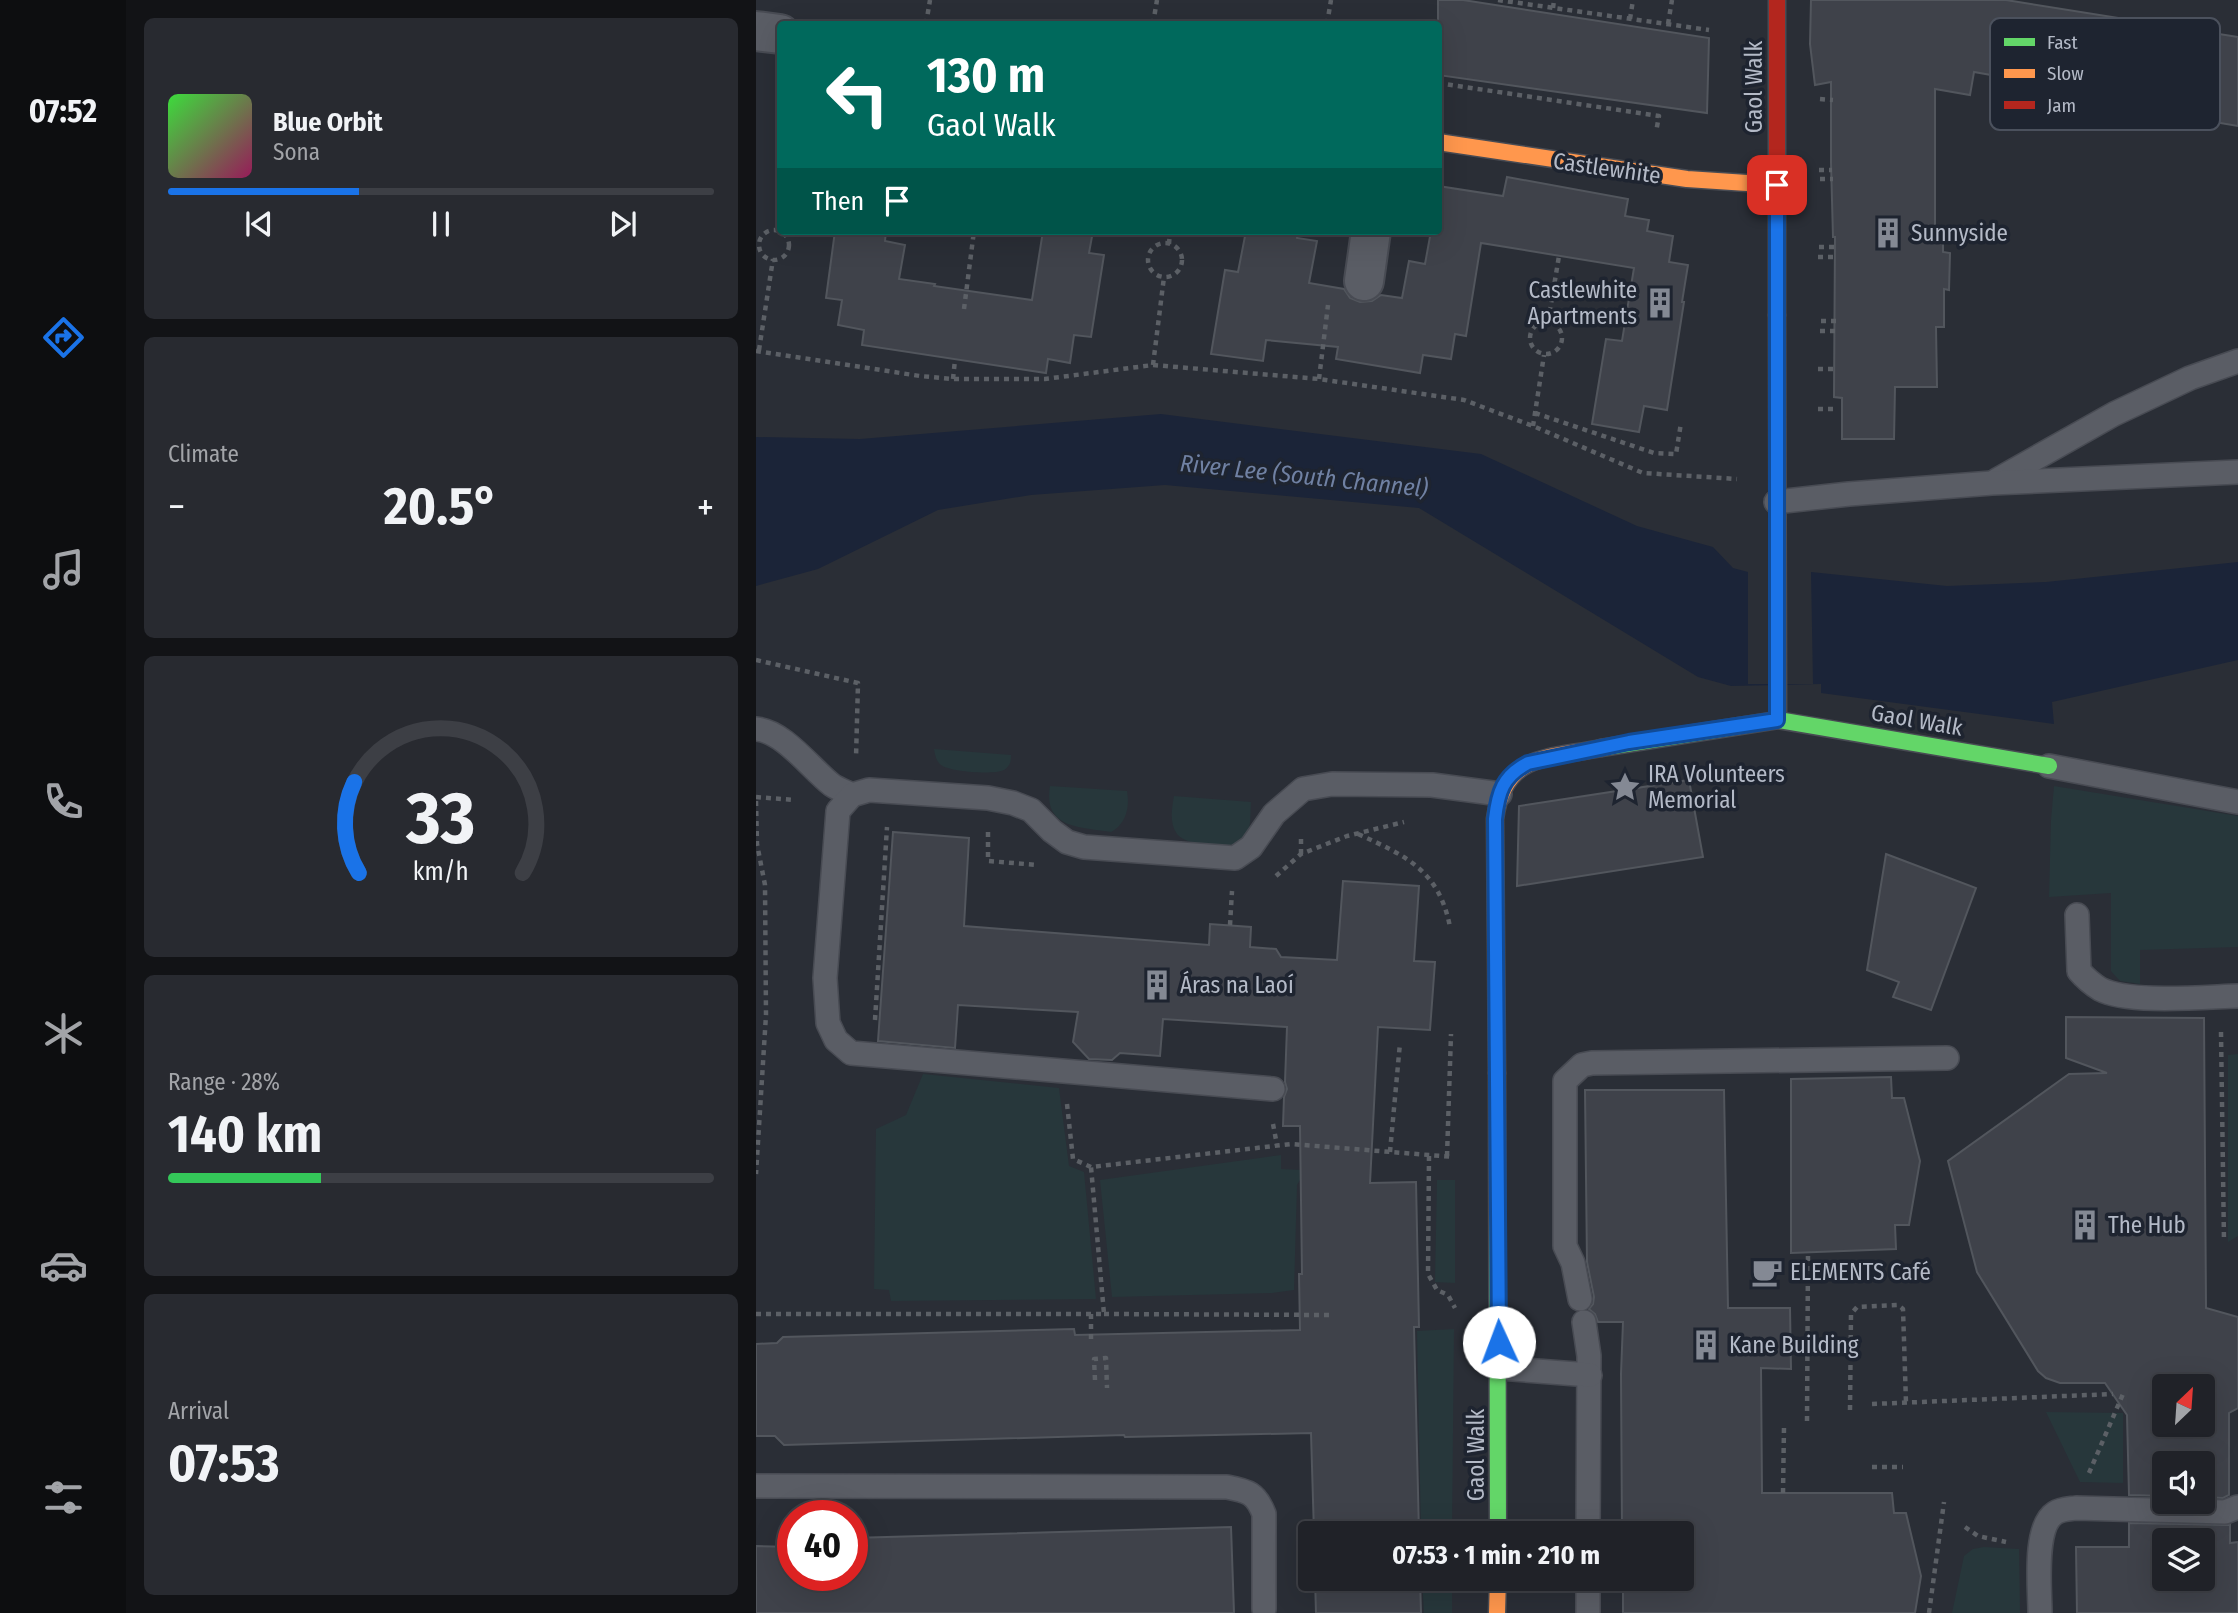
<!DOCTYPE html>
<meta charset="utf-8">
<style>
body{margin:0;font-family:"Fira Sans Condensed",sans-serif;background:#282a30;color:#f1f3f6;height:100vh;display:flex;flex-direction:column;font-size:26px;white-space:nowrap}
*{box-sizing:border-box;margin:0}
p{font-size:23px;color:#a2a4a8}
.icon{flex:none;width:38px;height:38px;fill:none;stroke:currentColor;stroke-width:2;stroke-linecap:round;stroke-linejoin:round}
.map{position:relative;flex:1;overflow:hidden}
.panel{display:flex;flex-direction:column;gap:18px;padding:18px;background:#121316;width:630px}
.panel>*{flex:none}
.hud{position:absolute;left:21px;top:21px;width:665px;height:214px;border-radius:7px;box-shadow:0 7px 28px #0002,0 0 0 2px #3d3f45;background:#00695c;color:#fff;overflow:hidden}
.needle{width:46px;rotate:25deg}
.fabs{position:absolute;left:1396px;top:1374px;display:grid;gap:14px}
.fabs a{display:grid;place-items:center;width:63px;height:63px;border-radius:7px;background:#202228;box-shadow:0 7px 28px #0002,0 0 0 2px #3d3f45;font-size:35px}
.speed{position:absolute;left:21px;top:1500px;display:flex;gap:14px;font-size:35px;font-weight:700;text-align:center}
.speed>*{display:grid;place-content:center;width:91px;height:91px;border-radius:50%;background:#202228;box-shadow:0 7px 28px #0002,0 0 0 2px #3d3f45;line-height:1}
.speed .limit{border:10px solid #d22;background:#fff;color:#111}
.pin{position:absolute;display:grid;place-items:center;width:60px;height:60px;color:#fff;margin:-30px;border-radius:14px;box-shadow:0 4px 10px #0006}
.me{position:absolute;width:77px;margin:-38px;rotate:358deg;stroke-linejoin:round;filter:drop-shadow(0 0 5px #0008)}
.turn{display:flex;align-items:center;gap:24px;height:147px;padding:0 35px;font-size:32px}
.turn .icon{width:91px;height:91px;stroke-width:2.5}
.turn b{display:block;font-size:49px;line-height:60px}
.then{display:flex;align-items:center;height:66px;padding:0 35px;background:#0003;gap:14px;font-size:26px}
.big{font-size:52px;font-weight:700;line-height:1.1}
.panel .card{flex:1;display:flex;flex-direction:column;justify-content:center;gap:10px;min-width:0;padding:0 24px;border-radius:10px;background:#282a30}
.panel .dial{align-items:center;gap:0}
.dial svg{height:182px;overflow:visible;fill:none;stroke:#3d3f45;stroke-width:7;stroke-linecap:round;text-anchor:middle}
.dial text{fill:#f1f3f6;stroke:none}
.song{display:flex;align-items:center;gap:21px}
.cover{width:84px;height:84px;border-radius:10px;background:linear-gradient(135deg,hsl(120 70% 55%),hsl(330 70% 35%))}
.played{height:7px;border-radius:4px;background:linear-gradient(90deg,#1a73e8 35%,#3d3f45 35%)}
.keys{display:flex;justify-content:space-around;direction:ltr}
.heat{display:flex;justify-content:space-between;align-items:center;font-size:38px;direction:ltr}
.charge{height:10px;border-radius:5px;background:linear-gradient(90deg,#34c759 28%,#3d3f45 0)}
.trip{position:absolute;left:542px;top:1521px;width:396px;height:70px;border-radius:7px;background:#202228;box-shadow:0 7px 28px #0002,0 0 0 2px #3d3f45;font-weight:700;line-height:70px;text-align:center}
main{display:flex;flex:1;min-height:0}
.tabs{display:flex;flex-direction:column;width:126px;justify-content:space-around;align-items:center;background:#0d0e10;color:#a2a4a8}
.tabs .icon{width:49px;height:49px}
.tabs .selected{color:#1a73e8}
.tabs b{font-size:32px;color:#f1f3f6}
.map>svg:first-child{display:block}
.green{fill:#27373b}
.water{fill:#1b2438}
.pier{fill:#2a2e36}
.building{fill:#3f424a;stroke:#52565d;stroke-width:2;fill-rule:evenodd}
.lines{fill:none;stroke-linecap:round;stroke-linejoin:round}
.lane-casing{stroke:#484b53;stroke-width:26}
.street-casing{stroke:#484b53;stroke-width:42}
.fast-casing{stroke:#484b53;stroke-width:19}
.slow-casing{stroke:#484b53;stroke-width:19}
.jam-casing{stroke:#484b53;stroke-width:19}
.path{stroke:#5c6066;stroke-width:4.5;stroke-dasharray:5 5;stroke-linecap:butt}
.lane{stroke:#5a5d65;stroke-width:23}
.street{stroke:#5a5d65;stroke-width:38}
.fast{stroke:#63d668;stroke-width:16}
.slow{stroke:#ff974d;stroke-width:16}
.jam{stroke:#b3261e;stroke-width:16}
.route-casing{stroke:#114b97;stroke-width:18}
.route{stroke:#1a73e8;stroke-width:12}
.labels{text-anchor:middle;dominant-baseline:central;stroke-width:7;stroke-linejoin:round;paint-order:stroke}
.street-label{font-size:23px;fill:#b4bac7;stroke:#1e2430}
.poi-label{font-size:23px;fill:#b4bac7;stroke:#1e2430;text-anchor:start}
.water-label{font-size:24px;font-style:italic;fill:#7081a3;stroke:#1e2430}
.key{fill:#1e2430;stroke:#4b515d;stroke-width:2}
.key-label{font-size:19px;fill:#b4bac7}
</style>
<main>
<nav class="tabs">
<b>07:52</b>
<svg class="icon selected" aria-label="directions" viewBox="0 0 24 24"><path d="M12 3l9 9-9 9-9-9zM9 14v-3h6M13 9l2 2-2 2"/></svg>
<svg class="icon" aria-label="music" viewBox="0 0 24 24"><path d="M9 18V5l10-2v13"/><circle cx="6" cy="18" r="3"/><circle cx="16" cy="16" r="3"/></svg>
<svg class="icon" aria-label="phone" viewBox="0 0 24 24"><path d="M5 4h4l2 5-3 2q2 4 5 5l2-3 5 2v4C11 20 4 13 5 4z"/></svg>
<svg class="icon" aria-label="climate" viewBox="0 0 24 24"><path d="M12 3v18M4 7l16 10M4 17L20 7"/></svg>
<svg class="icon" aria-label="car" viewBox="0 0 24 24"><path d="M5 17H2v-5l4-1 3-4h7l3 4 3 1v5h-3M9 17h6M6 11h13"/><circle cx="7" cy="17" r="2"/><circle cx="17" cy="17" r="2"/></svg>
<svg class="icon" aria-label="filters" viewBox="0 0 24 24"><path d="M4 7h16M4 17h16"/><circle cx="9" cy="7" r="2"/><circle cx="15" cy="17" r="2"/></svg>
</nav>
<section class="panel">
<div class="card">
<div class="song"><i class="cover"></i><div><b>Blue Orbit</b><p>Sona</p></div></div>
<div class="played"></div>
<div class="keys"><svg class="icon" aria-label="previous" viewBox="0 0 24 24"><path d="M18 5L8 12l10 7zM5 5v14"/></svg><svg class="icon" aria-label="pause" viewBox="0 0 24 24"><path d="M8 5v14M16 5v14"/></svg><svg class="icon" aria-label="next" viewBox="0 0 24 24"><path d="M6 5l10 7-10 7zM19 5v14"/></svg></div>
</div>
<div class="card"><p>Climate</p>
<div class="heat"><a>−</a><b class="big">20.5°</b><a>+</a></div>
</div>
<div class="card dial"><svg viewBox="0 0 100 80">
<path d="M14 69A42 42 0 1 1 86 69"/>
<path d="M14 69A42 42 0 0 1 12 29" stroke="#1a73e8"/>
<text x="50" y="56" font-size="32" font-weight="700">33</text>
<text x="50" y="72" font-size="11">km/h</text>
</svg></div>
<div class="card"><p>Range · 28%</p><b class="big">140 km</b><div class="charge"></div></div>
<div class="card"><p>Arrival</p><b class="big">07:53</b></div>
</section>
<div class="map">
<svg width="1482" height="1613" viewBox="0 0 1482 1613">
<rect width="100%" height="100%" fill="#2a2e36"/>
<g class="green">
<path d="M178,749L255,755C255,762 254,766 248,770C238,775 194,772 185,765C180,761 179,755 178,749Z"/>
<path d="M294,786L371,791C374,808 370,824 355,832C323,827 287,828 294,786Z"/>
<polygon points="1298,786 1482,816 1482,947 1384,950 1384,984 1364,981 1355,971 1355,893 1293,897 1295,820"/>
<path d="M418,796L495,802C494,814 496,830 488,839C477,851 430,846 421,834C413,823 416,807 418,796Z"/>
<polygon points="1482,1054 1482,1236 1472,1242 1472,1055"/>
<polygon points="167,1074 303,1088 313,1166 328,1172 340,1299 135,1301 133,1290 118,1289 120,1129 150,1115"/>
<polygon points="525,1155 525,1169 545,1170 545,1178 541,1185 538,1290 516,1293 356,1297 344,1180"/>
<polygon points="681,1180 699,1180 699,1283 679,1282"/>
<polygon points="698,1329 696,1533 665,1533 661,1331"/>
<polygon points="1290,1412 1367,1413 1367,1483 1324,1482"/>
<polygon points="1228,1547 1263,1549 1264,1613 1196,1613 1208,1556 1217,1549"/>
<polygon points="666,1579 696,1579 696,1613 668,1613"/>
</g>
<polygon class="water" points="405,414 725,454 881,526 957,547 977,568 992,572 1055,572 1191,586 1290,582 1482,562 1482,660 1296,702 1298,724 1065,693 1065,684 975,686 942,677 663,508 409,485 275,495 182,510 62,569 0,586 0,437 104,439"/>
<polygon class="pier" points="992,572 1055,572 1057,684 992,684"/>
<g class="building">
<polygon points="682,0 707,0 953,38 951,113 682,75"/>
<polygon points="1055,0 1250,0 1482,37 1482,126 1411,114 1411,111 1340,102 1342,94 1218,72 1214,95 1179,89 1179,229 1187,230 1187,252 1194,253 1193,290 1188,289 1188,327 1180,327 1181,387 1139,387 1138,439 1086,439 1086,398 1078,397 1079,237 1077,237 1075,163 1075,82 1059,85 1054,44"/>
<polygon points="751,177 872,199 869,216 893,220 891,231 917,236 913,262 932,265 926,302 928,302 911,410 888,406 883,432 836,424 850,339 866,341 878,268 725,243 710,336 699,334 695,359 667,355 664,373 580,359 582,347 510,340 507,361 455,354 469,270 482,272 490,231 542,231 541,238 561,241 553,283 588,289 594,298 604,302 616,301 625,295 646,298 653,261 669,264 675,231 682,231 682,186 747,196"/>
<polygon points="79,231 130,231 129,241 149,245 143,279 179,284 178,286 276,300 287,231 337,231 333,253 348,255 335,337 318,335 314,363 292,359 290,373 106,345 108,330 82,325 86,300 70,298"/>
<polygon points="933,780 947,857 761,886 763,806"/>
<polygon points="137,832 213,838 208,926 453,945 454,924 495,927 494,947 520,949 525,957 581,960 587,881 663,886 658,961 679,962 674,1030 622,1027 614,1183 660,1182 663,1327 658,1327 663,1533 558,1533 555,1433 369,1437 368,1435 28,1445 19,1436 0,1436 0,1344 21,1343 27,1337 318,1329 319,1335 544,1330 543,1274 546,1274 544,1126 527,1126 528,1097 531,1089 529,1082 531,1027 407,1019 404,1056 364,1053 356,1060 333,1059 317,1042 322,1012 202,1005 199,1048 122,1041"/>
<polygon points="1130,854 1220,888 1175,1010 1137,997 1143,982 1111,970"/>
<path d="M1310,1017L1448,1018L1450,1308L1482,1317V1408L1473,1413V1495L1467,1498L1447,1497V1463H1409V1496L1373,1495L1371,1415L1349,1383H1304L1290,1378L1282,1371L1221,1272L1192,1161L1313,1074L1351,1073L1310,1058ZM1409,1386H1447V1424H1409Z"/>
<polygon points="1135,1077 1136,1098 1148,1098 1164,1161 1153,1225 1139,1225 1140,1249 1035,1253 1035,1079"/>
<polygon points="829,1090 968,1090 972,1308 1034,1308 1035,1369 1005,1368 1006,1493 1136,1493 1138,1513 1150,1513 1165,1576 1159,1613 867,1613 867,1578 926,1578 926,1533 866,1533 865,1374 867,1322 842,1322 839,1314 833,1309 837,1304 838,1297 831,1262"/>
<path d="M1373,1523L1474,1525V1543L1482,1542V1613H1321L1320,1547H1373ZM1409,1540H1447V1578H1409Z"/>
<polygon points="475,1527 478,1613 0,1613 0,1546 37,1547 37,1575 96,1575 96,1538"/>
<polygon points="559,1578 664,1578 665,1613 560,1613"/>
</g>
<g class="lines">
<g class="lane-casing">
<g id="lane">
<polyline points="1241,480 1358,414 1434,378 1482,361"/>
<polyline points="1020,502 1093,494 1236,483 1482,472"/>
<path d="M0,729C28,731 55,769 76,785C82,789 90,792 96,795"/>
<polyline points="1293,766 1482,802"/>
<path d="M1321,915L1323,971C1329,978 1336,984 1344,989C1372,1004 1448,997 1482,996"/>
<polyline points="517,1089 95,1053 80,1040 72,1023 69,978 82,811 96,795 113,790 232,798 257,803 275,810 296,831 311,842 328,847 479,858 495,847 518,814 547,789 576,784 676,785 744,794"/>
<polyline points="824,1299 817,1263 809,1246 809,1081 826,1065 836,1063 1191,1058"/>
<polyline points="828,1322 833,1356 832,1533"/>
<polyline points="743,1368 834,1375"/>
<path d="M0,1486L471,1487C492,1491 500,1493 508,1514V1609"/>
<polyline points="832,1613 832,1578"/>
<path d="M1284,1613C1284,1589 1277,1527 1299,1513C1305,1509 1313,1509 1320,1508L1469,1512L1482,1507"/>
</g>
</g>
<g class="street-casing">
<g id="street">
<polyline points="0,31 24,34"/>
<polyline points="608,281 615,231"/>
</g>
</g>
<g class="fast-casing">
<g id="fast">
<polyline points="1021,315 1022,720"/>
<polyline points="845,748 1022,720 1293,766"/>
<polyline points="741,1073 742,1533"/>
</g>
</g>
<g class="slow-casing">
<g id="slow">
<polyline points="682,142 931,179 1021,185"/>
<path d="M741,1073L739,819C748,753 791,759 845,748"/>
<polyline points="741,1613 742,1578"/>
</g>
</g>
<g class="jam-casing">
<polyline id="jam" points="1021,0 1021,315"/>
</g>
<g class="path">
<polyline points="742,0 953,30"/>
<polyline points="797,8 798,0"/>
<polyline points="874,19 877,0"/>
<polyline points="170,24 174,0"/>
<polyline points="397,24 401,0"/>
<polyline points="571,24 575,0"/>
<polyline points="912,24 916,0"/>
<polyline points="682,83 903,116 900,132"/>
<polyline points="1064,99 1077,100"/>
<polyline points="1063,170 1076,170"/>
<polyline points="1064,179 1077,179"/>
<polyline points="21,230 24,206"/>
<circle cx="18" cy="245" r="15"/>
<circle cx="409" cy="260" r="17"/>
<polyline points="413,244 414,231"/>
<polyline points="1063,247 1080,247"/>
<polyline points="1062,257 1079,257"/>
<polyline points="208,309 218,231"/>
<polyline points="1065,321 1081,321"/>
<circle cx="790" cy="338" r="16"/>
<polyline points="792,322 803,256"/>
<polyline points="1064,331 1081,331"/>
<polyline points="3,350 17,259"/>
<polyline points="0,351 164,376 197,379 289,379 397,365 563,379 708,400 777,426 887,473 981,479"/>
<polyline points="397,365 408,277"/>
<polyline points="1062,369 1079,369"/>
<polyline points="197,379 199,360"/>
<polyline points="563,379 572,305"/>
<polyline points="1062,409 1079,409"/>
<polyline points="779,413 898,453 920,454 925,423"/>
<polyline points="777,426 788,355"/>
<polyline points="0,660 102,683 100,758"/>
<polyline points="0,797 38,800"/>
<polyline points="0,801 1,844 9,885 10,1015 0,1174"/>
<polyline points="232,832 232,861 282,865"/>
<path d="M602,834C650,856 683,870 694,927"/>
<polyline points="545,854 545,837"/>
<polyline points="520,876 545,854 591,836 648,822"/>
<polyline points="474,925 476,891"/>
<polyline points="119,1020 131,827"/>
<polyline points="1465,1032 1468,1242"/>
<polyline points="311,1104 317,1159 335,1167 535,1144 698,1157"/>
<polyline points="517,1124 521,1145"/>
<polyline points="634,1152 644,1043"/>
<polyline points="673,1156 672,1274 681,1290 692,1295 699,1308"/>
<polyline points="691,1156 695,1034"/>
<polyline points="0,1314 348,1314 335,1167"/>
<polyline points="335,1314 335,1344"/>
<polyline points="348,1314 576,1315"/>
<polyline points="339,1380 338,1359 350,1358 351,1388"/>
<polyline points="1116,1404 1357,1394"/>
<polyline points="1094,1410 1095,1314 1101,1307 1142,1305 1147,1309 1150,1403"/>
<polyline points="1051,1421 1052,1253"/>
<polyline points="1116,1467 1147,1467"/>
<polyline points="1333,1473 1367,1394"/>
<polyline points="1027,1493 1028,1426"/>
<polyline points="1209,1527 1222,1536 1250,1542"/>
<polyline points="1173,1613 1188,1502"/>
</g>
<use href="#lane" class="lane"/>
<use href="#street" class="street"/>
<use href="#fast" class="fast"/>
<use href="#slow" class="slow"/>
<use href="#jam" class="jam"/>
</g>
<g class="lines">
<g class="route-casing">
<path id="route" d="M743,1342L739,819C742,792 747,776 772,763L873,742L1021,720V185"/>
</g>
<use href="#route" class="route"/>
</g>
<defs>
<g id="building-bare" transform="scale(2.415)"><path d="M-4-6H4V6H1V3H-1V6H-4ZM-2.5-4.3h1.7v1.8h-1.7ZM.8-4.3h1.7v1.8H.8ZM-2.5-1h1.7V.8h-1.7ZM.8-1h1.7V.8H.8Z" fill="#848994" stroke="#1e2430" stroke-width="2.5" paint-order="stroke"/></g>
<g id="sight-bare" transform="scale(2.415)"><path d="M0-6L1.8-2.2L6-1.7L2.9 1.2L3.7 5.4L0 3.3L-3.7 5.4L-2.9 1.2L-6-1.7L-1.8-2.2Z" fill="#848994" stroke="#1e2430" stroke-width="2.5" paint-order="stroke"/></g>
<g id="cafe-bare" transform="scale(2.415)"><path d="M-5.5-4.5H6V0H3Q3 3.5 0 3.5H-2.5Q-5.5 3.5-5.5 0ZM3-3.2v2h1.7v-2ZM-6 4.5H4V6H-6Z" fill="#848994" stroke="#1e2430" stroke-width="2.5" paint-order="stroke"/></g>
</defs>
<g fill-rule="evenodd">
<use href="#building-bare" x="1132" y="233"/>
<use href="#building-bare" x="904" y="303"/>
<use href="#sight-bare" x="869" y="787"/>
<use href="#building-bare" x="401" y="985"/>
<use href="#building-bare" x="1329" y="1225"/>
<use href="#cafe-bare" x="1011" y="1272"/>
<use href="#building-bare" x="950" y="1345"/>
</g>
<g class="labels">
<g class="street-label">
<text transform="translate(998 87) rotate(-90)">Gaol Walk</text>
<text transform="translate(851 168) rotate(8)">Castlewhite</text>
<text transform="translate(1161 720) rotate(10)">Gaol Walk</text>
<text transform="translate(720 1455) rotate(-90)">Gaol Walk</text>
</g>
<g class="poi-label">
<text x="1155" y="233">Sunnyside</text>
<text x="881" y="290" text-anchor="end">Castlewhite<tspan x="881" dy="26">Apartments</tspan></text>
<text x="892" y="774">IRA Volunteers<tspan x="892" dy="26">Memorial</tspan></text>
<text x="424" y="985">Áras na Laoí</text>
<text x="1352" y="1225">The Hub</text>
<text x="1034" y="1272">ELEMENTS Café</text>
<text x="973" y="1345">Kane Building</text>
</g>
<g class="water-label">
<text transform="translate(548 476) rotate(6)">River Lee (South Channel)</text>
</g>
</g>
<rect x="1234" y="18" width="230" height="112" rx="10" class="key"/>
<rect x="1248" y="38" width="31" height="8" fill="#63d668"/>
<rect x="1248" y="69" width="31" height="9" fill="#ff974d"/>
<rect x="1248" y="101" width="31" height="8" fill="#b3261e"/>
<g class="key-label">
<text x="1291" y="49">Fast</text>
<text x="1291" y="80">Slow</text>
<text x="1291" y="112">Jam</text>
</g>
</svg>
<div class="fabs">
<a><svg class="needle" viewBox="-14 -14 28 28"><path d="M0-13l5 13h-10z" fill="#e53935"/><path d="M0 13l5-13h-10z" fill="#a2a4a8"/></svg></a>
<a><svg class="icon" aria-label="sound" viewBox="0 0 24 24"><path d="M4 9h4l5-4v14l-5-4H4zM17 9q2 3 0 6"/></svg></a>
<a><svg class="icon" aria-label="layers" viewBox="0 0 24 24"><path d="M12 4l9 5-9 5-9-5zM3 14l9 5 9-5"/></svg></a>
</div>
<div class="speed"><div class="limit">40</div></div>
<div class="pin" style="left:1021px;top:185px;background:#d93025"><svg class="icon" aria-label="arrive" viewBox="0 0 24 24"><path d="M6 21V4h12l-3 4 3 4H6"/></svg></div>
<svg class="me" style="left:743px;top:1342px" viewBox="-20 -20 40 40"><circle r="19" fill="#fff"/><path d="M0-13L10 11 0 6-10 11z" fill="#1a73e8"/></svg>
<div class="trip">07:53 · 1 min · 210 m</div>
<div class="hud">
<div class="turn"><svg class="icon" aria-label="left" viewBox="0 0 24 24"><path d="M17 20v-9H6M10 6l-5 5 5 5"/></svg><div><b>130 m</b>Gaol Walk</div></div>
<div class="then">Then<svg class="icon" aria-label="arrive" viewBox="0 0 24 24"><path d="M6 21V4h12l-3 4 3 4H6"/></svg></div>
</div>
</div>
</main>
